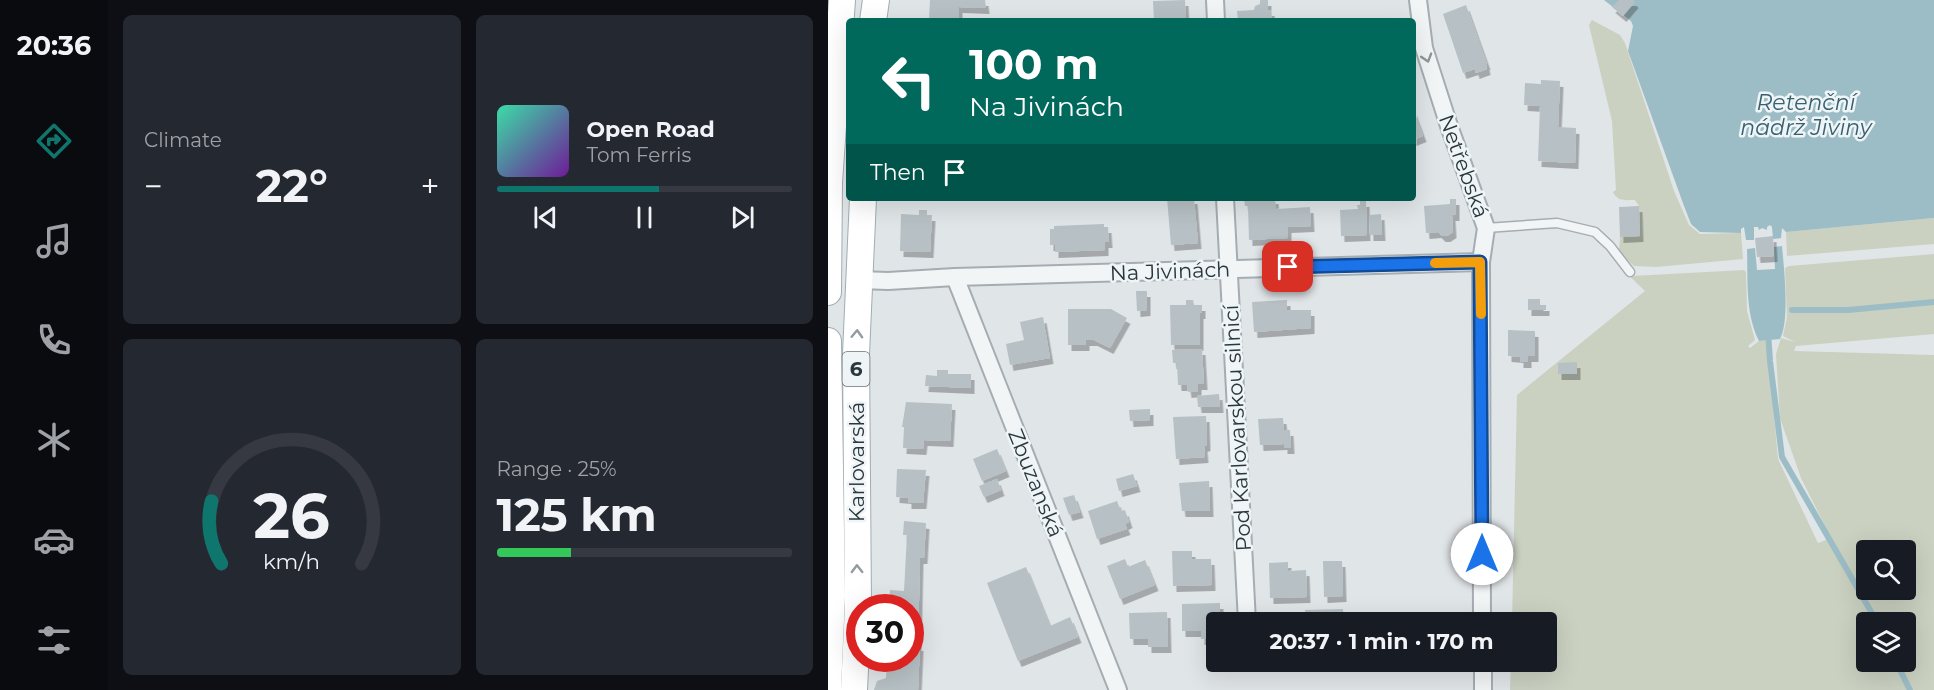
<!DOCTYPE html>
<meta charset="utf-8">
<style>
body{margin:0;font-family:Montserrat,sans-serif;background:#242831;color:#f1f3f6;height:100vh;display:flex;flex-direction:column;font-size:22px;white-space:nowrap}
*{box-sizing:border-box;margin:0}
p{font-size:20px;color:#9ea1a6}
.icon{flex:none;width:33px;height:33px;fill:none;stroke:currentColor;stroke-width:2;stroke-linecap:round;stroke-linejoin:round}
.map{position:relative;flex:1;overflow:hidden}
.drawer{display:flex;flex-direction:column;gap:15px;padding:15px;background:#0d0f14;width:720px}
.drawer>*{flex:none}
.banner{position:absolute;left:18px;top:18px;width:570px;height:183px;border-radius:6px;box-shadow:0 6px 24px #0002;background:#00695c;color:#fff;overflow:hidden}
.buttons{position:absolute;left:1028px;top:540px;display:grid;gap:12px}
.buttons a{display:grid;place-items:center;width:60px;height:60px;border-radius:6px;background:#171b24;box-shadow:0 6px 24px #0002;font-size:30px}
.speed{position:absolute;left:18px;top:594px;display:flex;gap:12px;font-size:30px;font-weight:700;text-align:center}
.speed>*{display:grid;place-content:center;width:78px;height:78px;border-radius:50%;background:#171b24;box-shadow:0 6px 24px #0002;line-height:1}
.speed .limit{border:9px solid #d22;background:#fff;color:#111}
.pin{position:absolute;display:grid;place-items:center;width:51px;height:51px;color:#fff;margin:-26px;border-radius:12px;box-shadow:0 3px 9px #0006}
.me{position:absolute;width:66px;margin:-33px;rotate:0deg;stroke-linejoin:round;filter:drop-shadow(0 0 4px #0008)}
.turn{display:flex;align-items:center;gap:21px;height:126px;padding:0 24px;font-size:27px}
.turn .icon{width:78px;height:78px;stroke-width:2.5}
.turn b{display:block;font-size:42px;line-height:51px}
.then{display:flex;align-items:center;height:57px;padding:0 24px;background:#0003;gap:12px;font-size:22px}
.big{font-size:45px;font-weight:700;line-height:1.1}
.drawer .widget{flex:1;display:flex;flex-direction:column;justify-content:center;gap:9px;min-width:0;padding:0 21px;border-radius:9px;background:#242831}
.drawer .dial{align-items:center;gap:0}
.dial svg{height:156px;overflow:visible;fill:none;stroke:#363941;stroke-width:7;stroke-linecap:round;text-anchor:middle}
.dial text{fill:#f1f3f6;stroke:none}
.song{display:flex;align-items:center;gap:18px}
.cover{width:72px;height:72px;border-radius:9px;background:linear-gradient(135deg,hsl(160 70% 55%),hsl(280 70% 35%))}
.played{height:6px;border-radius:3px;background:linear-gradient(90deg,#0f766e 55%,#363941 55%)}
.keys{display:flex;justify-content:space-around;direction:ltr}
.heat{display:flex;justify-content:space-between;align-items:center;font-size:33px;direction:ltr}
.charge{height:9px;border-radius:4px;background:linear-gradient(90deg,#34c759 25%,#363941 0)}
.drawer .tiles{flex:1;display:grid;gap:15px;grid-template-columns:repeat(2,1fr)}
.trip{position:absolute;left:378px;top:612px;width:351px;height:60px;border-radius:6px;background:#171b24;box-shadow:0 6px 24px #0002;font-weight:700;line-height:60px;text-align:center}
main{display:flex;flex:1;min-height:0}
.menu{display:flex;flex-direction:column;width:108px;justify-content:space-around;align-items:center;background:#090b0e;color:#9ea1a6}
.menu .icon{width:42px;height:42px}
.menu .active{color:#0f766e}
.menu b{font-size:27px;color:#f1f3f6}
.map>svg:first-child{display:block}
.green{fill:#cad1c1;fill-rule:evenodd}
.water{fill:#9dbdc6}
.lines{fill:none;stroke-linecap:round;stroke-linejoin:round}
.stream{stroke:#9dbdc6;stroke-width:6}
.building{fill:#b7c0c4;filter:url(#shadow)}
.service-casing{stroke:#a5adb2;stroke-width:11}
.minor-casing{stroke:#a5adb2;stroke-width:20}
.primary-casing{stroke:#a0adb3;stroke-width:28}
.service{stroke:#f2f5f6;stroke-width:8}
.minor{stroke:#f2f5f6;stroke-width:16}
.primary{stroke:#fff;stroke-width:26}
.oneway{stroke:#8e969a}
.oneway2{stroke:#949b9e}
.route-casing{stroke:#114b97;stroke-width:15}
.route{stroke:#1a73e8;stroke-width:10}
.slow{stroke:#f59e0b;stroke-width:10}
.labels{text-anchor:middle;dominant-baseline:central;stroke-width:5;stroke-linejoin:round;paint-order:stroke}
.shield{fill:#eff4f6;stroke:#647075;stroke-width:1.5}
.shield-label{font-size:20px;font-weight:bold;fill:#29373e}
.street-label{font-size:21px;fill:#29373e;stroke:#eff4f6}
.water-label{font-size:22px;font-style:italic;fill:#366170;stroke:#eff4f6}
</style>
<main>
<nav class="menu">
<b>20:36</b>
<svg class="icon active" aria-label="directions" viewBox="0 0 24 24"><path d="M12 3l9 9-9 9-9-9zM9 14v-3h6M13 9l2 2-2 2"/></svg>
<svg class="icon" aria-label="music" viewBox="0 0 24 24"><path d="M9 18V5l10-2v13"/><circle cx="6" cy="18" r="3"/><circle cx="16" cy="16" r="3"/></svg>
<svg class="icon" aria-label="phone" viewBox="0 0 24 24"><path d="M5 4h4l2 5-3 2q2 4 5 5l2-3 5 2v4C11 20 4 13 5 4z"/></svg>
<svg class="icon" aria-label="climate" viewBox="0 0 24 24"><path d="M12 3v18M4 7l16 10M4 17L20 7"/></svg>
<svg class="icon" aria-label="car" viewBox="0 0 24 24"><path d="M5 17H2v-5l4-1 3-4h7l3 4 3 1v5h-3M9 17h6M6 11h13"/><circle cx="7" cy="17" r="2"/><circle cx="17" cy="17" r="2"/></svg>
<svg class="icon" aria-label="filters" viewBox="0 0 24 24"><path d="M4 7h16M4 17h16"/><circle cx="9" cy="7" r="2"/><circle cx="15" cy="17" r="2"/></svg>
</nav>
<section class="drawer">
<div class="tiles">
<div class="widget"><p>Climate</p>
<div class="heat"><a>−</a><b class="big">22°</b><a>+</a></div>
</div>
<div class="widget">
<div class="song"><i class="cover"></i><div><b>Open Road</b><p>Tom Ferris</p></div></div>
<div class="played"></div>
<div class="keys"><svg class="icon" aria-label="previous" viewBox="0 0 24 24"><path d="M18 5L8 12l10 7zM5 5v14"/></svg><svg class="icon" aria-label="pause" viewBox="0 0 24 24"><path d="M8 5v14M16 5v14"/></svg><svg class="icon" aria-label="next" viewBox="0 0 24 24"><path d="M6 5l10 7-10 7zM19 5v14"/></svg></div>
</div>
<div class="widget dial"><svg viewBox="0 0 100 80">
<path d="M14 69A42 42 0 1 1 86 69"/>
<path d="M14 69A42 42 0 0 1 9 37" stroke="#0f766e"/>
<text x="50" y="56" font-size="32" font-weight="700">26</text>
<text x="50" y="72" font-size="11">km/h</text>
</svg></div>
<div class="widget"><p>Range · 25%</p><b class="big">125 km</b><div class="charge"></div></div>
</div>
</section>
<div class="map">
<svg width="1106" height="690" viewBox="0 0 1106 690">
<defs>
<filter id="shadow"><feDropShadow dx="3.5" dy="6" stdDeviation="0" flood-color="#0004"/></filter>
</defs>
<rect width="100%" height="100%" fill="#e0e5e8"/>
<g class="green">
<path d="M764,20L792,35L797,43L846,191L861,225L872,234L913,233L915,259L828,267L806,266L791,252L792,237L812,236L811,206L807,200C797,200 790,202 785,192L788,190L784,121L761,25Z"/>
<polygon points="1106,218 1106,244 959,256 958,232"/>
<path d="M1106,254V334L968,346L966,351L1106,355V690H682L683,662H718V622H684L689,395L817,291L792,267L804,276L916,270L918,272L919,311L927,340L920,346L922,348L931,341L939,340L950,459L990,543L1003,538L973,478L952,418L948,354L953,338L967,342L955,336L959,317L957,268L961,266ZM1038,550H1077V590H1038ZM1038,622H1077V662H1038Z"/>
</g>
<g class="water">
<polygon points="776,0 1106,0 1106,218 958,232 954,228 953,238 945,239 944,227 942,225 939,227 939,230 934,228 931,230 930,227 926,227 926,240 918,240 916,227 913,229 913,233 872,232 863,224 856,206 800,51 805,26 803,21"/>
<path d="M954,246C956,269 962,320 952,339L931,341C917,313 920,279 919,249L927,248L929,270L947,269L946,247Z"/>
</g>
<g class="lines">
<g class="stream">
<polyline points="964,310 1020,310 1106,302"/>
<polyline points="940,332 942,361 954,457 1049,622"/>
<polyline points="1068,662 1082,690"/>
</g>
</g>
<g class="building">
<polygon points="102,0 157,0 158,8 131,7 131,21 101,20"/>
<polygon points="357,0 358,21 326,21 325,1"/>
<polygon points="432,0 440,0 440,10 443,10 444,21 410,21 409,11 426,10 427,6 432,4"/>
<polygon points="791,0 805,0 807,2 795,16 784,7"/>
<polygon points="638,5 659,64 658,64 659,69 648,73 647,69 635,73 615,14"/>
<polygon points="713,80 732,81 730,127 748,128 747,163 710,161 712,106 696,105 697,83 713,84"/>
<polygon points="585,109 595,136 585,140"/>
<polygon points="339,198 366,198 370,243 343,245"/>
<polygon points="416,198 447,198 448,209 482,207 483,226 460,227 460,238 421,240 420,206 417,206"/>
<polygon points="622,199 628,199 628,215 624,215 625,232 619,236 614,236 610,232 598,233 596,206 622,204"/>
<polygon points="532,201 538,201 539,235 513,236 512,210 530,209 529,205 532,205"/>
<polygon points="811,206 812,236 792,237 791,207"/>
<polygon points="91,210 99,210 99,215 104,215 102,252 72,251 73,214 91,215"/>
<polygon points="553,214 554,235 542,235 541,215"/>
<polygon points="276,224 276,227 280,227 281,242 277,242 277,250 227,252 227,245 222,245 222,229 226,229 226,226"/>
<polygon points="945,236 946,256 929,257 927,238"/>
<polygon points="308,291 319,291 319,310 309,311"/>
<polygon points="700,299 712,299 712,305 718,305 718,310 700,310"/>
<polygon points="358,300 365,300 366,305 374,305 374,313 372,313 372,345 343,345 342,305 358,305"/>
<polygon points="459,300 459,310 483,310 483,328 426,332 424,302"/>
<polygon points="240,309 283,309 299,318 282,348 266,340 258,340 258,345 240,345"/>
<polygon points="215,317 222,358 182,365 178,344 196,340 192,322"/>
<polygon points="680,330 707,331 707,356 700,356 700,362 692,362 692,357 680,356"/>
<polygon points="374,349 376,384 370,384 370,391 360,392 359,385 350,385 349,363 345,363 344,350"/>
<polygon points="749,362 749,374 730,374 730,363"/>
<polygon points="109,370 120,370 120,374 143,374 143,388 97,386 98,375 109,376"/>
<polygon points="391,394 392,407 370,407 369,396"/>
<polygon points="78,402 124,404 122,441 96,440 95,449 75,448 76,427 74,427"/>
<polygon points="322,409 322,420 302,421 301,410"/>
<polygon points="378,416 379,445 376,446 377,457 348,459 345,417"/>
<polygon points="455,418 456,430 462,430 463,448 456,448 456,444 432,445 430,419"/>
<polygon points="169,449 178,471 154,481 145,459"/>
<polygon points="69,469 98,470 95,503 80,503 80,498 68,497"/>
<polygon points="305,474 309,486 291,491 288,479"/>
<polygon points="169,479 173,490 156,497 151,486"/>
<polygon points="381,481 382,511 354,511 351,483"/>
<polygon points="246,495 252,512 241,515 235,498"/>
<polygon points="289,501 293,511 297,510 301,522 297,524 299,529 269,539 260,511"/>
<polygon points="76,521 98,523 96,558 92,558 90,645 92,645 90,690 46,690 49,681 58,678 59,658 82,658 82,608 61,608 62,590 76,591 79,535 75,535"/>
<polygon points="344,551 364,551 364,559 383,559 384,585 345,586"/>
<polygon points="297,559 300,567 317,560 327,585 292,599 279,566"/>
<polygon points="495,561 514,561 515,596 496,597"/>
<polygon points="460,562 460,571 478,570 479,597 442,598 441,563"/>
<polygon points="198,567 222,626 242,617 250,637 190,661 159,583"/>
<polygon points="392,603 392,622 388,622 388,639 373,639 373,631 354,631 354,604"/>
<polygon points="515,609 516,622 478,622 477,610"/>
<polygon points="339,612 340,647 320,647 320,639 302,639 301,613"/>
<polygon points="461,616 462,622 442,622 442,617"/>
</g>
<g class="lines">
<g class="service-casing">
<polyline id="service" points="658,228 729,223 767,232 782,246 802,272"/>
</g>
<g class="minor-casing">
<g id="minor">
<polyline points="387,0 388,21"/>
<polyline points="590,0 596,48 621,126 658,228 653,262 654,622"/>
<polyline points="397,198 419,622"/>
<polyline points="127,277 290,690"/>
<polyline points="31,280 60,281 127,277 653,262"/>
<polyline points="655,662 655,690"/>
</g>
</g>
<g class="primary-casing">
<g id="primary">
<polyline points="45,21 48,0"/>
<polyline points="0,292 1,182 14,0"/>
<polyline points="0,341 4,596 0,689"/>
<polyline points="26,690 30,607 28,354 35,198"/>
</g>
</g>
<use href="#service" class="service"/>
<use href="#minor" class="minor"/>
<use href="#primary" class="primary"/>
</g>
<defs><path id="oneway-chevron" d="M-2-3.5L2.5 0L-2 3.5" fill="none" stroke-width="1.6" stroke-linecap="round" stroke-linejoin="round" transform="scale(1.5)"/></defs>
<use class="oneway" href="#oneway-chevron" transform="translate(599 58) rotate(73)"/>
<g class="oneway2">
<use href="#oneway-chevron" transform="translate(29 334) rotate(-88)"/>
<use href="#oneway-chevron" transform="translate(29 569) rotate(-91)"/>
</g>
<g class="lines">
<g class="route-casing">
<polyline id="route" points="460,267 652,262 654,554"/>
</g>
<use href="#route" class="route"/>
<polyline class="slow" points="607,263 652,262 653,314"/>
</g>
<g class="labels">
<rect class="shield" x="14.5" y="352" width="27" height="34" rx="4.5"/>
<g class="shield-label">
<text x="28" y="369">6</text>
</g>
<g class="street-label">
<text transform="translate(636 166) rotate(70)">Netřebská</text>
<text transform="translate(342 271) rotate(-2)">Na Jivinách</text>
<text transform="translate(409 428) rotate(-93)">Pod Karlovarskou silnicí</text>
<text transform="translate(28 462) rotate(-90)">Karlovarská</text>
<text transform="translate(208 483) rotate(68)">Zbuzanská</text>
</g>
<g class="water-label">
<text x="978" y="102">Retenční<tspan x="978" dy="25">nádrž Jiviny</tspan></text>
</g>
</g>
</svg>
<div class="buttons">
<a><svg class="icon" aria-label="search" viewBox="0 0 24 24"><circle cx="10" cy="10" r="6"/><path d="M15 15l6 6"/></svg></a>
<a><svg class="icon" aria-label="layers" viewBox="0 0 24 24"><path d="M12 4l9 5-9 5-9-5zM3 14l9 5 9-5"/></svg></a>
</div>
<div class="speed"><div class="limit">30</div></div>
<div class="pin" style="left:460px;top:267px;background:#d93025"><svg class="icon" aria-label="arrive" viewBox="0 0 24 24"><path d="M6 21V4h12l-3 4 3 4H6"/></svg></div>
<svg class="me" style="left:654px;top:554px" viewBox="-20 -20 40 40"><circle r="19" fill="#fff"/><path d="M0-13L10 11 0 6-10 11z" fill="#1a73e8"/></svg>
<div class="trip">20:37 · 1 min · 170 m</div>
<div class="banner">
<div class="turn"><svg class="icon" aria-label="left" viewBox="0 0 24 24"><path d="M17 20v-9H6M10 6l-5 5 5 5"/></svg><div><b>100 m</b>Na Jivinách</div></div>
<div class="then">Then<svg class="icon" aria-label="arrive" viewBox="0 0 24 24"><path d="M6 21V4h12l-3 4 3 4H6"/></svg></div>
</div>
</div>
</main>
